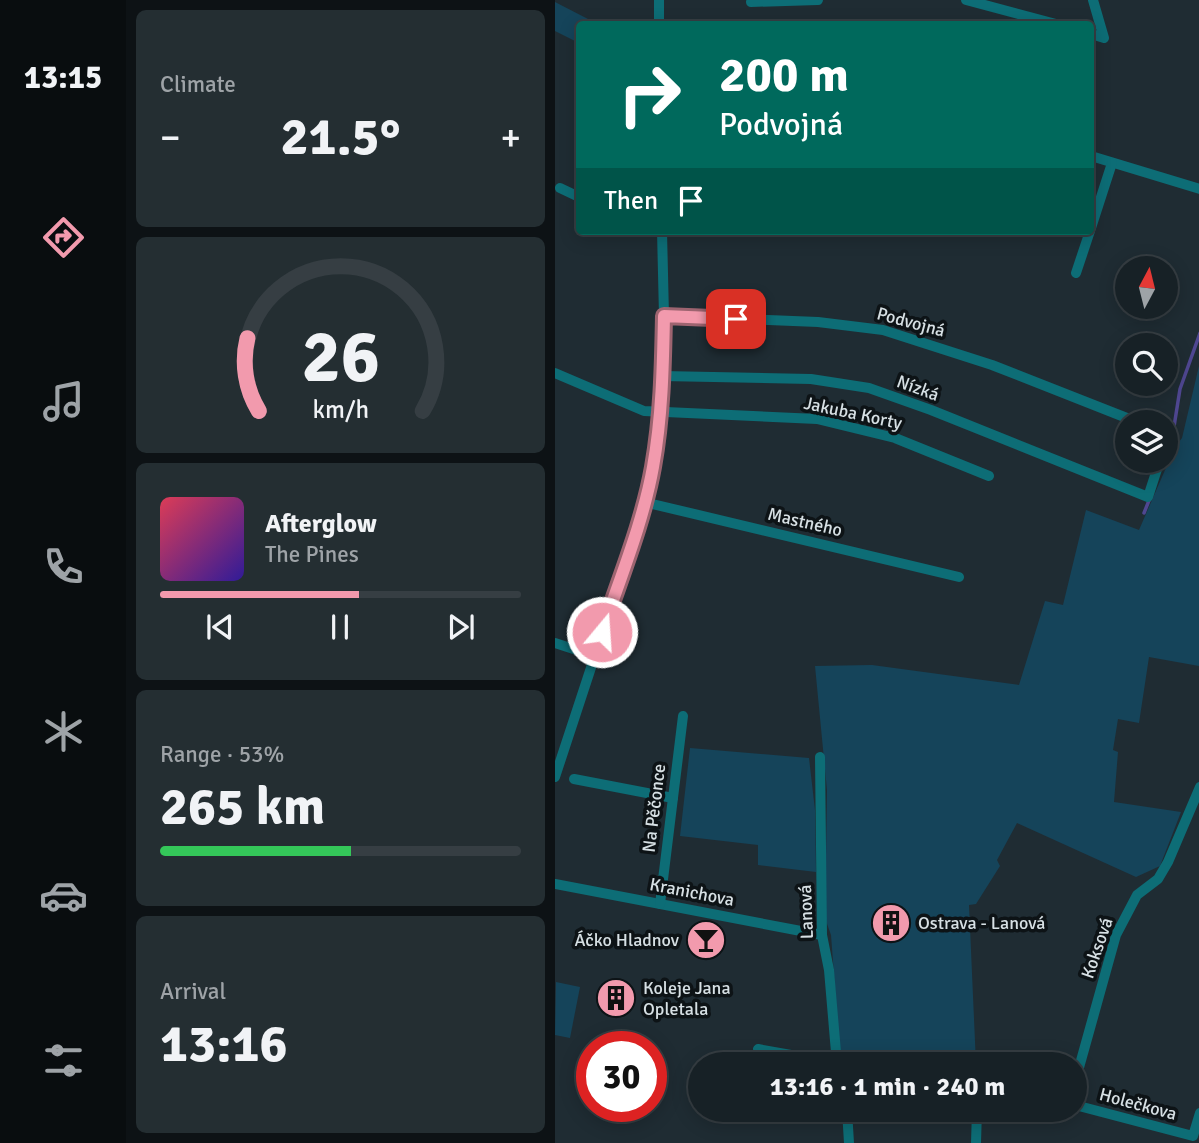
<!DOCTYPE html>
<meta charset="utf-8">
<style>
body{margin:0;font-family:Signika,sans-serif;background:#242e32;color:#f1f3f6;height:100vh;display:flex;flex-direction:column;font-size:26px;white-space:nowrap}
*{box-sizing:border-box;margin:0}
p{font-size:23px;color:#9ea3a7}
.icon{flex:none;width:38px;height:38px;fill:none;stroke:currentColor;stroke-width:2;stroke-linecap:round;stroke-linejoin:round}
.map{position:relative;flex:1;overflow:hidden}
.side{display:flex;flex-direction:column;gap:10px;padding:10px;background:#0d1215;width:429px}
.side>*{flex:none}
.banner{position:absolute;left:21px;top:21px;width:518px;height:214px;border-radius:7px;box-shadow:0 4px 18px #0003,0 0 0 2px #363e43;background:#00695c;color:#fff;overflow:hidden}
.needle{width:46px;rotate:7deg}
.fabs{position:absolute;left:560px;top:256px;display:grid;gap:14px}
.fabs a{display:grid;place-items:center;width:63px;height:63px;border-radius:50%;background:#172126;box-shadow:0 4px 18px #0003,0 0 0 2px #363e43;font-size:35px}
.speed{position:absolute;left:21px;top:1031px;display:flex;gap:14px;font-size:35px;font-weight:700;text-align:center}
.speed>*{display:grid;place-content:center;width:91px;height:91px;border-radius:50%;background:#172126;box-shadow:0 4px 18px #0003,0 0 0 2px #363e43;line-height:1}
.speed .limit{border:10px solid #d22;background:#fff;color:#111}
.pin{position:absolute;display:grid;place-items:center;width:60px;height:60px;color:#fff;margin:-30px;border-radius:14px;box-shadow:0 4px 10px #0006}
.me{position:absolute;width:77px;margin:-38px;rotate:18deg;stroke-linejoin:round;filter:drop-shadow(0 0 5px #0008)}
.turn{display:flex;align-items:center;gap:24px;height:147px;padding:0 28px;font-size:32px}
.turn .icon{width:91px;height:91px;stroke-width:2.5}
.turn b{display:block;font-size:49px;line-height:60px}
.then{display:flex;align-items:center;height:66px;padding:0 28px;background:#0003;gap:14px;font-size:26px}
.big{font-size:52px;font-weight:800;line-height:1.1}
.side .tile{flex:1;display:flex;flex-direction:column;justify-content:center;gap:10px;min-width:0;padding:0 24px;border-radius:10px;background:#242e32}
.side .dial{align-items:center;gap:0}
.dial svg{height:182px;overflow:visible;fill:none;stroke:#363e43;stroke-width:7;stroke-linecap:round;text-anchor:middle}
.dial text{fill:#f1f3f6;stroke:none}
.song{display:flex;align-items:center;gap:21px}
.cover{width:84px;height:84px;border-radius:10px;background:linear-gradient(135deg,hsl(350 70% 55%),hsl(250 70% 35%))}
.played{height:7px;border-radius:4px;background:linear-gradient(90deg,#f29aad 55%,#363e43 55%)}
.keys{display:flex;justify-content:space-around;direction:ltr}
.heat{display:flex;justify-content:space-between;align-items:center;font-size:38px;direction:ltr}
.charge{height:10px;border-radius:5px;background:linear-gradient(90deg,#34c759 53%,#363e43 0)}
.trip{position:absolute;left:133px;top:1052px;width:399px;height:70px;border-radius:35px;background:#172126;box-shadow:0 4px 18px #0003,0 0 0 2px #363e43;font-weight:800;line-height:70px;text-align:center}
main{display:flex;flex:1;min-height:0}
.tabs{display:flex;flex-direction:column;width:126px;justify-content:space-around;align-items:center;background:#090d0f;color:#9ea3a7}
.tabs .icon{width:49px;height:49px}
.tabs .active{color:#f29aad}
.tabs b{font-size:32px;color:#f1f3f6}
.map>svg:first-child{display:block}
.green{fill:#15445a}
.lines{fill:none;stroke-linecap:round;stroke-linejoin:round}
.stream{stroke:#4f4791;stroke-width:3.5}
.street{stroke:#0d6d76;stroke-width:10}
.route-casing{stroke:#9d6470;stroke-width:18}
.route{stroke:#f29aad;stroke-width:12}
.labels{text-anchor:middle;dominant-baseline:central;stroke-width:7;stroke-linejoin:round;paint-order:stroke}
.street-label{font-size:18px;fill:#d7e0e4;stroke:#0d1316}
.poi-label{font-size:18px;fill:#d7e0e4;stroke:#0d1316;text-anchor:start}
</style>
<main>
<nav class="tabs">
<b>13:15</b>
<svg class="icon active" aria-label="directions" viewBox="0 0 24 24"><path d="M12 3l9 9-9 9-9-9zM9 14v-3h6M13 9l2 2-2 2"/></svg>
<svg class="icon" aria-label="music" viewBox="0 0 24 24"><path d="M9 18V5l10-2v13"/><circle cx="6" cy="18" r="3"/><circle cx="16" cy="16" r="3"/></svg>
<svg class="icon" aria-label="phone" viewBox="0 0 24 24"><path d="M5 4h4l2 5-3 2q2 4 5 5l2-3 5 2v4C11 20 4 13 5 4z"/></svg>
<svg class="icon" aria-label="climate" viewBox="0 0 24 24"><path d="M12 3v18M4 7l16 10M4 17L20 7"/></svg>
<svg class="icon" aria-label="car" viewBox="0 0 24 24"><path d="M5 17H2v-5l4-1 3-4h7l3 4 3 1v5h-3M9 17h6M6 11h13"/><circle cx="7" cy="17" r="2"/><circle cx="17" cy="17" r="2"/></svg>
<svg class="icon" aria-label="filters" viewBox="0 0 24 24"><path d="M4 7h16M4 17h16"/><circle cx="9" cy="7" r="2"/><circle cx="15" cy="17" r="2"/></svg>
</nav>
<section class="side">
<div class="tile"><p>Climate</p>
<div class="heat"><a>−</a><b class="big">21.5°</b><a>+</a></div>
</div>
<div class="tile dial"><svg viewBox="0 0 100 80">
<path d="M14 69A42 42 0 1 1 86 69"/>
<path d="M14 69A42 42 0 0 1 9 37" stroke="#f29aad"/>
<text x="50" y="56" font-size="32" font-weight="700">26</text>
<text x="50" y="72" font-size="11">km/h</text>
</svg></div>
<div class="tile">
<div class="song"><i class="cover"></i><div><b>Afterglow</b><p>The Pines</p></div></div>
<div class="played"></div>
<div class="keys"><svg class="icon" aria-label="previous" viewBox="0 0 24 24"><path d="M18 5L8 12l10 7zM5 5v14"/></svg><svg class="icon" aria-label="pause" viewBox="0 0 24 24"><path d="M8 5v14M16 5v14"/></svg><svg class="icon" aria-label="next" viewBox="0 0 24 24"><path d="M6 5l10 7-10 7zM19 5v14"/></svg></div>
</div>
<div class="tile"><p>Range · 53%</p><b class="big">265 km</b><div class="charge"></div></div>
<div class="tile"><p>Arrival</p><b class="big">13:16</b></div>
</section>
<div class="map">
<svg width="645" height="1143" viewBox="0 0 645 1143">
<rect width="100%" height="100%" fill="#1f2c33"/>
<g class="green">
<polygon points="0,2 33,19 31,24 24,24 24,36 22,42 0,31"/>
<polygon points="644,366 644,666 594,657 584,723 563,719 558,750 563,752 559,802 626,812 605,866 581,877 462,823 442,860 445,866 421,904 414,905 421,1064 294,1064 285,1054 276,935 270,918 272,790 260,666 317,665 464,685 490,601 508,605 531,510 584,530 620,447 627,438"/>
<polygon points="135,748 254,758 260,810 261,872 203,865 203,845 125,836"/>
<polygon points="1,982 25,987 15,1038 0,1035"/>
</g>
<g class="lines">
<g class="stream">
<polyline points="618,433 625,389 645,333"/>
<polyline points="611,459 617,441"/>
<polyline points="589,513 595,498"/>
</g>
<g class="street">
<polyline points="104,0 104,24"/>
<polyline points="411,0 501,24"/>
<polyline points="196,2 263,0"/>
<polyline points="536,34 549,38 538,0"/>
<polyline points="536,156 645,189"/>
<polyline points="5,188 24,197"/>
<polyline points="536,228 557,163"/>
<polyline points="521,273 535,231"/>
<polyline points="109,316 263,322 328,330 437,365 582,422"/>
<polyline points="0,373 89,411 262,419 340,438 434,476"/>
<polyline points="107,376 256,379 314,388 376,410 593,497 605,460"/>
<polyline points="611,433 614,434 611,443"/>
<polyline points="89,502 404,577"/>
<polyline points="0,643 40,656"/>
<polyline points="265,757 267,935 274,970 282,1064"/>
<polyline points="0,777 79,537 98,469 106,412 109,316 107,231"/>
<polyline points="19,779 118,798"/>
<polyline points="0,884 267,935"/>
<polyline points="105,904 128,716"/>
<polyline points="203,1049 270,1061 274,1064"/>
<polyline points="520,1082 561,935 582,895 603,879 613,862 645,787"/>
<polyline points="520,1105 638,1136 645,1113"/>
<polyline points="292,1110 294,1143"/>
<polyline points="421,1143 422,1110"/>
</g>
</g>
<g class="lines">
<g class="route-casing">
<path id="route" d="M47,632C65,578 88,523 98,467C107,417 108,367 109,316L181,319"/>
</g>
<use href="#route" class="route"/>
</g>
<defs>
<g id="building-disc" transform="scale(2.0125)"><circle r="9.5" fill="#f29aad" stroke="#0d1316"/><path d="M-4-6H4V6H1V3H-1V6H-4ZM-2.5-4.3h1.7v1.8h-1.7ZM.8-4.3h1.7v1.8H.8ZM-2.5-1h1.7V.8h-1.7ZM.8-1h1.7V.8H.8Z" fill="#111"/></g>
<g id="bar-disc" transform="scale(2.0125)"><circle r="9.5" fill="#f29aad" stroke="#0d1316"/><path d="M-6-5H6L.8 .8V4.5H3.5V6h-7V4.5H-.8V.8Z" fill="#111"/></g>
</defs>
<g fill-rule="evenodd">
<use href="#building-disc" x="336" y="923"/>
<use href="#bar-disc" x="151" y="940"/>
<use href="#building-disc" x="61" y="998"/>
</g>
<g class="labels">
<g class="street-label">
<text transform="translate(356 322) rotate(15)">Podvojná</text>
<text transform="translate(363 388) rotate(20)">Nízká</text>
<text transform="translate(298 413) rotate(12)">Jakuba Korty</text>
<text transform="translate(250 522) rotate(13)">Mastného</text>
<text transform="translate(99 808) rotate(-83)">Na Pěčonce</text>
<text transform="translate(137 892) rotate(11)">Kranichova</text>
<text transform="translate(251 912) rotate(-92)">Lanová</text>
<text transform="translate(542 948) rotate(-71)">Koksová</text>
<text transform="translate(583 1104) rotate(15)">Holečkova</text>
</g>
<g class="poi-label">
<text x="363" y="923">Ostrava - Lanová</text>
<text x="124" y="940" text-anchor="end">Áčko Hladnov</text>
<text x="88" y="988">Koleje Jana<tspan x="88" dy="21">Opletala</tspan></text>
</g>
</g>
</svg>
<div class="fabs">
<a><svg class="needle" viewBox="-14 -14 28 28"><path d="M0-13l5 13h-10z" fill="#e53935"/><path d="M0 13l5-13h-10z" fill="#9ea3a7"/></svg></a>
<a><svg class="icon" aria-label="search" viewBox="0 0 24 24"><circle cx="10" cy="10" r="6"/><path d="M15 15l6 6"/></svg></a>
<a><svg class="icon" aria-label="layers" viewBox="0 0 24 24"><path d="M12 4l9 5-9 5-9-5zM3 14l9 5 9-5"/></svg></a>
</div>
<div class="speed"><div class="limit">30</div></div>
<div class="pin" style="left:181px;top:319px;background:#d93025"><svg class="icon" aria-label="arrive" viewBox="0 0 24 24"><path d="M6 21V4h12l-3 4 3 4H6"/></svg></div>
<svg class="me" style="left:47px;top:632px" viewBox="-20 -20 40 40"><circle r="17" fill="#f29aad" stroke="#fff" stroke-width="3"/><path d="M0-11L8 9 0 5-8 9z" fill="#fff"/></svg>
<div class="trip">13:16 · 1 min · 240 m</div>
<div class="banner">
<div class="turn"><svg class="icon" aria-label="right" viewBox="0 0 24 24"><path d="M7 20v-9h11M14 6l5 5-5 5"/></svg><div><b>200 m</b>Podvojná</div></div>
<div class="then">Then<svg class="icon" aria-label="arrive" viewBox="0 0 24 24"><path d="M6 21V4h12l-3 4 3 4H6"/></svg></div>
</div>
</div>
</main>
